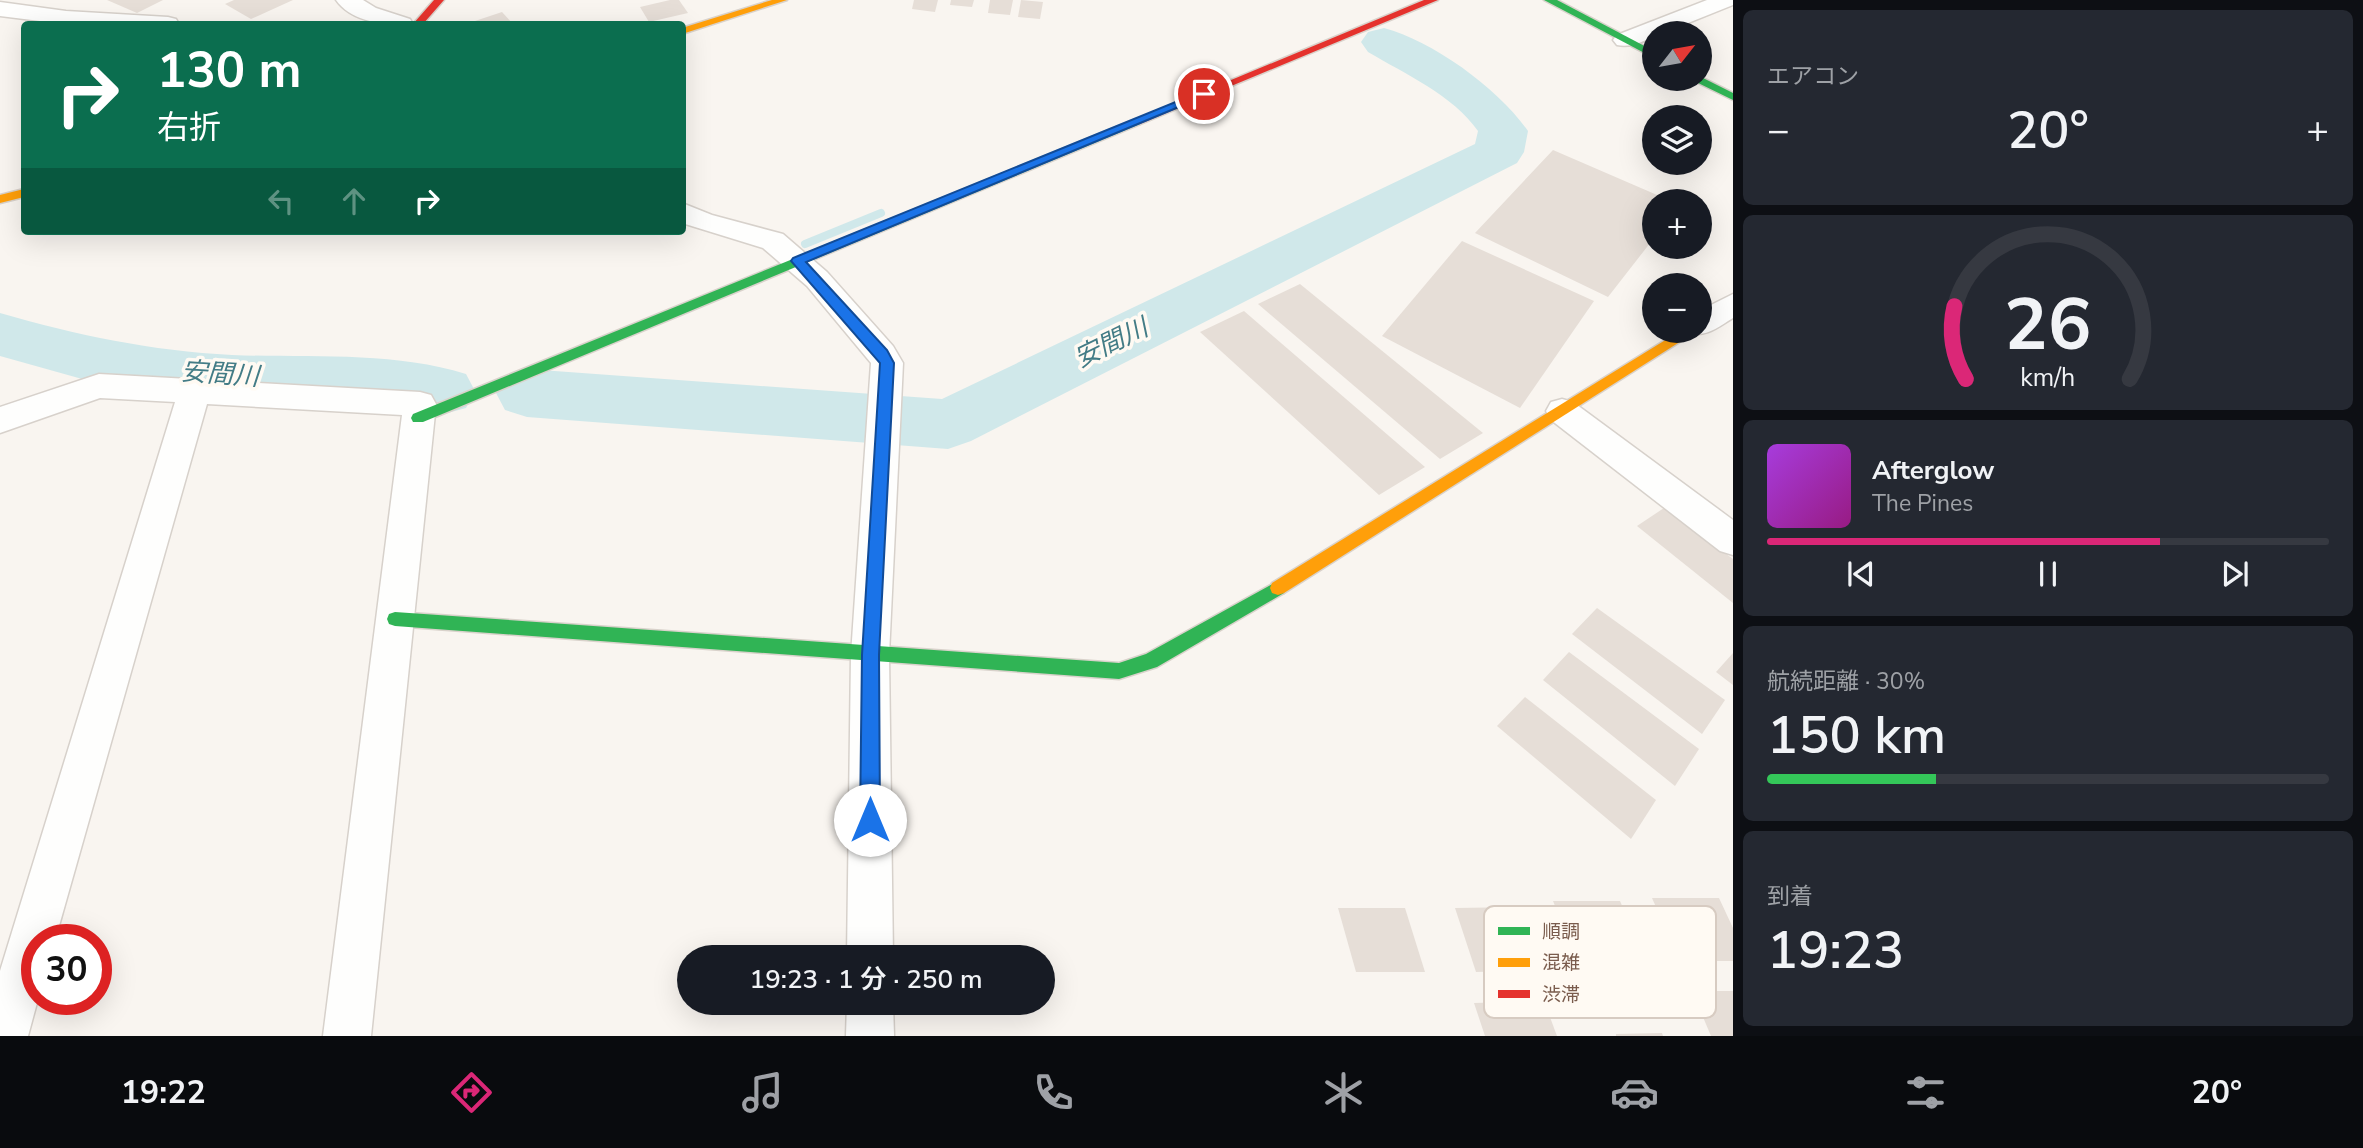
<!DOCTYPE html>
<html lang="ja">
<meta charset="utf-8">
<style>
body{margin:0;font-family:"Nunito Sans","Noto Sans JP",sans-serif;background:#242831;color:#f1f3f6;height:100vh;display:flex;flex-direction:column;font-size:26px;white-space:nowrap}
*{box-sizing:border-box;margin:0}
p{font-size:23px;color:#9ea1a6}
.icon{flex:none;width:38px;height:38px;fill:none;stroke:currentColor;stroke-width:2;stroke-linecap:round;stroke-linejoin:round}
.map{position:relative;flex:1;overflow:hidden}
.panel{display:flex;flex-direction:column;gap:10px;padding:10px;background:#0d0f14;width:630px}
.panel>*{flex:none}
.top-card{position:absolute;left:21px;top:21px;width:665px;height:214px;border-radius:7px;box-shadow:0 7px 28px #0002;background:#0b6e4f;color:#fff;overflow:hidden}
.needle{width:46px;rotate:59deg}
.buttons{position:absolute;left:1642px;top:21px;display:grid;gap:14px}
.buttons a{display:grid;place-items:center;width:70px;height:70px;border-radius:50%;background:#171b24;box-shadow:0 7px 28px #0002;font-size:35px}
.speed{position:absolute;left:21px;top:924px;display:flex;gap:14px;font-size:35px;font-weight:700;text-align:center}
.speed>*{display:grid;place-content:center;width:91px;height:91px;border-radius:50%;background:#171b24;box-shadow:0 7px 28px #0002;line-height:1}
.speed .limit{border:10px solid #d22;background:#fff;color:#111}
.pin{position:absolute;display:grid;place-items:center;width:60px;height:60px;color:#fff;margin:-30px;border:4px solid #fff;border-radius:50%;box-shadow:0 2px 7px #0007}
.me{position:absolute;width:77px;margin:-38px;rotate:0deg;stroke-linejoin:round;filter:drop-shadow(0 0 5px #0008)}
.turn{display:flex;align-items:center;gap:24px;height:147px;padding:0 21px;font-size:32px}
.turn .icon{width:91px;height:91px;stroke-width:2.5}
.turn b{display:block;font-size:49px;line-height:60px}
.lanes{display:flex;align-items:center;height:66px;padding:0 21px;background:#0003;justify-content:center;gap:35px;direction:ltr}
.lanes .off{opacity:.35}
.big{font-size:52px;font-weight:600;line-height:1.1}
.panel .card{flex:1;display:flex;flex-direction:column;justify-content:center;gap:10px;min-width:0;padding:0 24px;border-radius:10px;background:#242831}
.panel .dial{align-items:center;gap:0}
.dial svg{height:182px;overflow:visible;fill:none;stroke:#363941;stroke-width:7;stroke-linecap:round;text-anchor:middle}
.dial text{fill:#f1f3f6;stroke:none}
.song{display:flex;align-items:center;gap:21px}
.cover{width:84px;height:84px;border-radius:10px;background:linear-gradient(135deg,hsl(280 70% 55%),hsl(310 70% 35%))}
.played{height:7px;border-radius:4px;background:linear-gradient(90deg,#db2777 70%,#363941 70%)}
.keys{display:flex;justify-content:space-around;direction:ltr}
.heat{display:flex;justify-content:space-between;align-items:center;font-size:38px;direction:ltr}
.charge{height:10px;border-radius:5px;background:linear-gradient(90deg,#34c759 30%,#363941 0)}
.trip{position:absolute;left:677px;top:945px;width:378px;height:70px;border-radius:35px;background:#171b24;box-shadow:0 7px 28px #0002;font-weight:600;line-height:70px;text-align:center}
.menu{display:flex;height:112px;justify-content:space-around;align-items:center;background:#090b0e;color:#9ea1a6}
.menu .icon{width:49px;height:49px}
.menu .selected{color:#db2777}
.menu b{font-size:32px;color:#f1f3f6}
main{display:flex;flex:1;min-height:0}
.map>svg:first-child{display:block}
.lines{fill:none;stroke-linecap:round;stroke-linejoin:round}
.stream{stroke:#d0e8ea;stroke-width:8}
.river{fill:#d0e8ea;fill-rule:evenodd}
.building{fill:#e6ded7}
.street-casing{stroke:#d7d1cb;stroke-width:3}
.fast-casing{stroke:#d9d2cb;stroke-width:3}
.slow-casing{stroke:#d9d2cb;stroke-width:3}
.jam-casing{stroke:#d9d2cb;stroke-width:3}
.street{fill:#fefefd;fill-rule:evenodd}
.fast{fill:#30b455;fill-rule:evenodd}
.slow{fill:#ff9f0a;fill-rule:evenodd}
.jam{fill:#e5322d;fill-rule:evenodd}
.route{fill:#1a73e8;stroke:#114b97;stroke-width:2}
.labels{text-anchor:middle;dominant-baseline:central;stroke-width:7;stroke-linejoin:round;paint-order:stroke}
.water-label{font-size:26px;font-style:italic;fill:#437c86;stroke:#fffaf3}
.key{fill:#fffaf3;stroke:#d7cbc1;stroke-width:2}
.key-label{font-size:19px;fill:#7a5c4d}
</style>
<main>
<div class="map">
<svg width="1733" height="1036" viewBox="0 0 1733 1036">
<rect width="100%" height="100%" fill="#f9f5f0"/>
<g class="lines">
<polyline class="stream" points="805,244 881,213"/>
<g class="river">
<path d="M1384,28C1433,41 1499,89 1528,131L1524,152L1517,163L971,441L948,449L527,417L505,410L496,393L505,376L527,369L942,399L1475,144L1478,131C1453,95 1405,74 1368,52L1361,42L1368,32Z"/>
<path d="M0,313C76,335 152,351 232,355C309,358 391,351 466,374L475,391L466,408L444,414L384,406L178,396L100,384L0,356Z"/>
</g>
</g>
<g class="building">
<polygon points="107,0 163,0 137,13"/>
<polygon points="234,0 293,0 251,19 225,4"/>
<polygon points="670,0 679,0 688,13 649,22 640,7"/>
<polygon points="914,0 938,0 935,12 912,9"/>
<polygon points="951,0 974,0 972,7 950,5"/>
<polygon points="990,0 1013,0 1010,15 988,13"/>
<polygon points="1021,0 1043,2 1040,19 1018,17"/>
<polygon points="502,12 513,24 478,24 475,21"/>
<polygon points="1553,150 1671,201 1654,201 1654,238 1608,297 1475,233"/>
<polygon points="1462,241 1594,301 1520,408 1382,336"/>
<polygon points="1300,284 1483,433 1440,459 1258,304"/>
<polygon points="1244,311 1425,467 1379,495 1200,332"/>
<polygon points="1664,508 1733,559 1733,603 1637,526"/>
<polygon points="1597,608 1725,700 1702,734 1572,634"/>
<polygon points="1569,652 1699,749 1675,786 1543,680"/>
<polygon points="1733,653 1733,685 1716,672"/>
<polygon points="1525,697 1656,800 1631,839 1497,726"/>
<polygon points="1652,898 1719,898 1733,928 1733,961 1680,961"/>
<polygon points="1553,901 1620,901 1647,964 1579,965"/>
<polygon points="1521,907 1545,970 1476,972 1455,908"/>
<polygon points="1338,908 1405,908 1425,972 1356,972"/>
<polygon points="1692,991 1733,991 1733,1036 1711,1036"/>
<polygon points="1544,1001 1557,1036 1485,1036 1474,1003"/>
<polygon points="1662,1033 1663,1036 1616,1036 1616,1034"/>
</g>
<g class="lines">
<g class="street-casing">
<g id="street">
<path d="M336,0H363L376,8L410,19L413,24C388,26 352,23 336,0Z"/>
<path d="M1707,0H1733V5L1663,33H1654V37C1641,42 1630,48 1617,45L1613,40L1617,35Z"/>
<polygon points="0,2 66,11 168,17 176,19 179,24 64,24 0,16"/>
<polygon points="682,203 712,215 783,234 827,272 893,346 903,363 889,655 893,957 847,957 851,655 871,363 807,286 763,248 682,223"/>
<path d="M1733,294V318C1718,327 1706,338 1688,333L1687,331H1699V311Z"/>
<polygon points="99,374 189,379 195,377 204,380 420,392 431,395 436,404 371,1036 323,1036 402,415 207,404 55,940 37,940 38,999 28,1036 0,1036 0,971 175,402 100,398 0,433 0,407"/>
<polygon points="1562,399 1573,402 1733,520 1733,555 1720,551 1551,420 1546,411 1551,402"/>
<polygon points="847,1003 893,1003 894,1036 846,1036"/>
</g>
</g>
<g class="fast-casing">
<g id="fast">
<polygon points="1544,0 1557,0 1654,51 1654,58"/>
<polygon points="1699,76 1733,93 1733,100 1694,81 1693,79 1699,79"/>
<polygon points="1136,119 1140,120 1140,124 423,422 413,422 411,418 413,414"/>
<polygon points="1278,581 1284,583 1286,588 1284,593 1157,667 1119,679 395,626 389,624 387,619 389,614 395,612 1119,663 1146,654"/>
</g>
</g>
<g class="slow-casing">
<g id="slow">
<polygon points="772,0 787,0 682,34 682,28"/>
<polygon points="24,189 24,197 0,203 0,195"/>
<polygon points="1680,331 1697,331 1284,593 1278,595 1272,593 1270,588 1272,583"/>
</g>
</g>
<g class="jam-casing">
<g id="jam">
<polygon points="434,0 444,0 423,24 413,24"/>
<polygon points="1424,0 1438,0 1140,124 1130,122"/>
</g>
</g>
<use href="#street" class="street"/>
<use href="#fast" class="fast"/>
<use href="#slow" class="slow"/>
<use href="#jam" class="jam"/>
</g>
<polygon class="route" points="1200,92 1210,94 806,262 887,350 894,363 879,655 880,820 877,827 870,830 863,827 860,820 862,655 880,363 791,261 793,258"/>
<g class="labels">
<g class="water-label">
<text transform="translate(1111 343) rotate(-26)">安間川</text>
<text transform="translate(220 374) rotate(4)">安間川</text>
</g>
</g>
<rect x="1484" y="906" width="232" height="112" rx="10" class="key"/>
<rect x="1498" y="927" width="32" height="8" fill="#30b455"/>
<rect x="1498" y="958" width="32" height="9" fill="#ff9f0a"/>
<rect x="1498" y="990" width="32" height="8" fill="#e5322d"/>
<g class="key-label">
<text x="1542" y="938">順調</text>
<text x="1542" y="969">混雑</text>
<text x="1542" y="1001">渋滞</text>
</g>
</svg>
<div class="buttons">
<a><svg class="needle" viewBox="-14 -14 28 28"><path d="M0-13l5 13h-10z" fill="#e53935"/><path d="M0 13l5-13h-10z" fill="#9ea1a6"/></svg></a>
<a><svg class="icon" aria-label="layers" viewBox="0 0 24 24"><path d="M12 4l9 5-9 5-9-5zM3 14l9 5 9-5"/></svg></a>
<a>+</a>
<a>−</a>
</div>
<div class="speed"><div class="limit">30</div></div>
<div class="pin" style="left:1204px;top:94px;background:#d93025"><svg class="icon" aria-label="arrive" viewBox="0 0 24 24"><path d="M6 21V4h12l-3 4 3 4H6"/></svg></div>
<svg class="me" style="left:870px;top:820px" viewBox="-20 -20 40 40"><circle r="19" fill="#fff"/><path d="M0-13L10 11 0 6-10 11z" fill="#1a73e8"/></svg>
<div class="trip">19:23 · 1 分 · 250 m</div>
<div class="top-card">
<div class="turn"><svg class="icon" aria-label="right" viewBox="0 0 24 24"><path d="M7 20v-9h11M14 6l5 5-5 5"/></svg><div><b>130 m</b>右折</div></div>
<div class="lanes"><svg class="icon off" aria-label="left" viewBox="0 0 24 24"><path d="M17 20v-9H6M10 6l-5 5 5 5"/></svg><svg class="icon off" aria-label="ahead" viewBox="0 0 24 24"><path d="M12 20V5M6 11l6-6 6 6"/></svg><svg class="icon" aria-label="right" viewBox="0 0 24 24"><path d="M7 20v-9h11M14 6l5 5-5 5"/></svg></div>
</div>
</div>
<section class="panel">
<div class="card"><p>エアコン</p>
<div class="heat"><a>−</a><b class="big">20°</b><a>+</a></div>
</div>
<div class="card dial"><svg viewBox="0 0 100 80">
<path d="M14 69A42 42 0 1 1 86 69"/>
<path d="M14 69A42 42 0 0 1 9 37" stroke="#db2777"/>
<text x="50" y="56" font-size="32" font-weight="700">26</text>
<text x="50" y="72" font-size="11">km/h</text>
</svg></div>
<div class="card">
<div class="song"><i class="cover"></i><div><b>Afterglow</b><p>The Pines</p></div></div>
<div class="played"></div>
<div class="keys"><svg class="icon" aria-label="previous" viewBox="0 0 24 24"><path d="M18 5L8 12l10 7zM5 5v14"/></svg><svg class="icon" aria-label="pause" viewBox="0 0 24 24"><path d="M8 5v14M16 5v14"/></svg><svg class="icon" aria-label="next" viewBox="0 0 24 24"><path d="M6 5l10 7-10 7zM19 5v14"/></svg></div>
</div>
<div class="card"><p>航続距離 · 30%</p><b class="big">150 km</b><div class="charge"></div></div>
<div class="card"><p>到着</p><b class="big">19:23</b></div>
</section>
</main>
<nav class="menu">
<b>19:22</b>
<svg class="icon selected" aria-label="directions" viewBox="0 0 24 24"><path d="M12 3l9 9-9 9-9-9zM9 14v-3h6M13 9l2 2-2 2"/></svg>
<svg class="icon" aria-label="music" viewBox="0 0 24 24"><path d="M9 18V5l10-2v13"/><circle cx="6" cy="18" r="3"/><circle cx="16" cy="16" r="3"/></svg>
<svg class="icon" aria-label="phone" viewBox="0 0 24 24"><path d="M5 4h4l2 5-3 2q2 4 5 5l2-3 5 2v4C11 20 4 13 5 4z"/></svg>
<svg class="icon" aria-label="climate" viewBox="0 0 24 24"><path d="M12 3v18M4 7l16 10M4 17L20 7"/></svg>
<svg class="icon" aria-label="car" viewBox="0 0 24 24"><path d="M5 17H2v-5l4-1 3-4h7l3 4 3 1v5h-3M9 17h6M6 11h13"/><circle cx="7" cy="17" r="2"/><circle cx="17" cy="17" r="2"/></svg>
<svg class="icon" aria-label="filters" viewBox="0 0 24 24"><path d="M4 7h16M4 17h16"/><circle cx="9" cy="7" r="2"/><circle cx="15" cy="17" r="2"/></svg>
<b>20°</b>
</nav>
